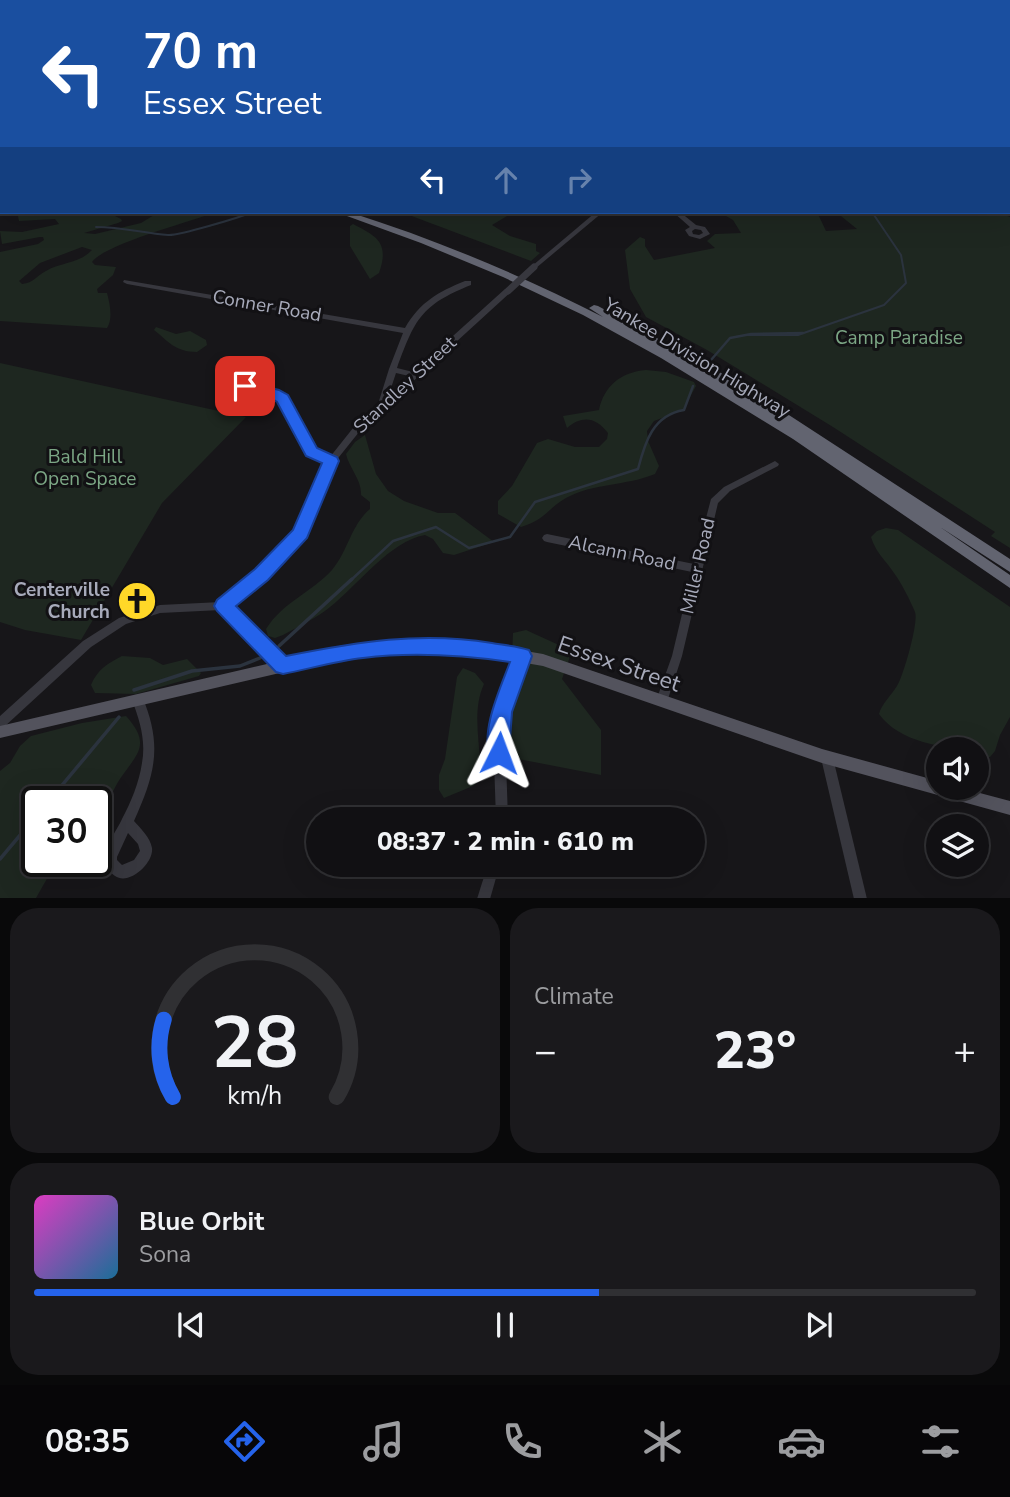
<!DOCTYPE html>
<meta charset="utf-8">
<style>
body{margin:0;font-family:"Nunito Sans",sans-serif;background:#1a191c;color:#f1f3f6;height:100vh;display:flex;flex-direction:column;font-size:26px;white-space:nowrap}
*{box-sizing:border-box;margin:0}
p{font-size:23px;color:#9c9da0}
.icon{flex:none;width:38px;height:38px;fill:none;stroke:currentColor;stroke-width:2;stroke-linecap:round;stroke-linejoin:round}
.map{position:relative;height:898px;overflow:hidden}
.sheet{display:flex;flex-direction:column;gap:10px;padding:10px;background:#09090a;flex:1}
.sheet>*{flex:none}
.banner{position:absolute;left:0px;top:0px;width:1012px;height:214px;box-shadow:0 7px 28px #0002,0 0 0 2px #303033;background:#1a4fa0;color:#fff;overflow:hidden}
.tools{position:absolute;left:926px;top:737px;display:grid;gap:14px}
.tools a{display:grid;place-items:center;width:63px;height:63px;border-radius:50%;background:#111013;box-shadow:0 7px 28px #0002,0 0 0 2px #303033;font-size:35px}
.speed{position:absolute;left:21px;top:786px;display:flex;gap:14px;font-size:35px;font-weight:700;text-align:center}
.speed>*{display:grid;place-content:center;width:91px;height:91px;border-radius:50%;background:#111013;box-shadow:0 7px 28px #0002,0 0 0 2px #303033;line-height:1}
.speed .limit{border:4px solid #111;border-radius:10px;background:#fff;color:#111}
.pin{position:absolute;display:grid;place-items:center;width:60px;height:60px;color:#fff;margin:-30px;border-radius:14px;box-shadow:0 4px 10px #0006}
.me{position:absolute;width:77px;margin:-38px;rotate:3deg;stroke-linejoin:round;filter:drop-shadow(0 0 5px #0008)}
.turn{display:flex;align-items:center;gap:24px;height:147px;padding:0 28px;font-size:32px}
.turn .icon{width:91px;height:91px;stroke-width:2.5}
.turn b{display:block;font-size:49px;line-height:60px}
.lanes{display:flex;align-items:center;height:66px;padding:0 28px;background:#0003;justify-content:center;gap:35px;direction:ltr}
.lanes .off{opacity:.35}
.big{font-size:52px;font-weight:800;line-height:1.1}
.sheet .card{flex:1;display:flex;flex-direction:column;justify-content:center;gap:10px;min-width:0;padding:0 24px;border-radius:28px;background:#1a191c}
.sheet .dial{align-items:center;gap:0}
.dial svg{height:182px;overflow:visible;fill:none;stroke:#303033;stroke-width:7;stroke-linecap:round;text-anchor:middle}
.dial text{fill:#f1f3f6;stroke:none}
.song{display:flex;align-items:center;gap:21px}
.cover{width:84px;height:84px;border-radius:10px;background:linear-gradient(135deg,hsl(310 70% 55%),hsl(200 70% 35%))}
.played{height:7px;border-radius:4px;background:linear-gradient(90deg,#2563eb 60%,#303033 60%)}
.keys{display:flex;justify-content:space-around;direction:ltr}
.heat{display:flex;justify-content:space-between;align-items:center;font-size:38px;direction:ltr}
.sheet .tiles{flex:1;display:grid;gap:10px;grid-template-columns:1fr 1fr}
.card:last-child{grid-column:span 2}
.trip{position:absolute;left:306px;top:807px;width:399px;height:70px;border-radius:35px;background:#111013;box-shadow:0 7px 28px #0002,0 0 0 2px #303033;font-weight:800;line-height:70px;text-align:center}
.tabs{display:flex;height:112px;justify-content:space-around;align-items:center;background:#070608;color:#9c9da0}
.tabs .icon{width:49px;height:49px}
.tabs .active{color:#2563eb}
.tabs b{font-size:32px;color:#f1f3f6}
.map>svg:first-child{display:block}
.green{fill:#1e2720;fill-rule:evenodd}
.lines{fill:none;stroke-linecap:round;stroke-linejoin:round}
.stream-far2{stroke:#2b333e;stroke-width:2}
.stream-far1{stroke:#2b333e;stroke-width:2.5}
.stream{stroke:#2b333e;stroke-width:3.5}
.minor{fill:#37373e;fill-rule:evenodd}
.major{fill:#53535d;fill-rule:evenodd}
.highway{fill:#626470;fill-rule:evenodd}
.rail{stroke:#4a4b53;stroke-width:2;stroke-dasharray:5 4.5;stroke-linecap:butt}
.minor-bridge{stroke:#37373e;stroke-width:7}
.route{fill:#2563eb;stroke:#184099;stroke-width:2}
.labels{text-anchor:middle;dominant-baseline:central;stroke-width:6;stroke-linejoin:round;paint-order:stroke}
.street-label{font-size:19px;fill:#a7aaba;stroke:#121114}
.park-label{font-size:19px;fill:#7ca785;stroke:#121114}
.poi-label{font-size:19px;font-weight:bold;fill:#a7aaba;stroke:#121114;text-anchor:end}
.near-street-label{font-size:23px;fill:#a7aaba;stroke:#121114}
</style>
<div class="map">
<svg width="1010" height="899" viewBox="0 0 1010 899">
<rect width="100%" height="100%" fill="#171619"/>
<g class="green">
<path d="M15,212H107L121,219L122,221L118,223L84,233L95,234L141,223L159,212H216C190,222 105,244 92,262L95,265L116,267L113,275L97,289L98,293H107C110,304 113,319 107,328L0,321V252L38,244L44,240L43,237H40L2,244L0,231L22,232L59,224L55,219L19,221L18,216H5ZM82,247L92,250C79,264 61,262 46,271C36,276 34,283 22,284L19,281L40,263Z"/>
<polygon points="401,212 514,212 492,225 510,236 536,244 536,251 540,253 531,261"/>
<polygon points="719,212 817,212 826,231 857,229 836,212 998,212 1010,217 1010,548 991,536 995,532 833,427 707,350 646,317 630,289 625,250 640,237 645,239 645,246 654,260 715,248 707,241 715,234 741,233 733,220"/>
<path d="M353,224C376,236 390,242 379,273L370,279L350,246V226Z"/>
<path d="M156,327L176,334L190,331L206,340L207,345L197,352C175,352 168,341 154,330Z"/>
<polygon points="0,363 246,417 162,503 81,640 25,630 0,622"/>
<path d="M646,370L666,372L694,382L696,386L683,410L654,421L647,431L648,441L659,466L655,474C626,486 593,483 566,498C547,509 545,520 521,527L498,514V501L512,486L537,443L548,439L575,447H599L607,439L608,433C596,417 582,415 567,428L563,416L599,410C604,386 621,372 646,370Z"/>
<path d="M365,435L376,474L388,491L404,501L438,513H455L494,542L454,555L443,553L433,539L425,535C390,541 358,585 330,607C317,618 299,626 283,635L275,638L268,636L266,629C283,602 312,592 332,570C348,551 351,525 370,509V502L361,495C362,480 349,468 346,454L355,442Z"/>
<path d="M886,528L898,530L1010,607V717L1000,735L995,751L990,757H977L976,749C944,749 899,742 879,714C882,703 891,696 897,686C903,677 919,622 915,612C910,600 902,584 894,573C885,559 877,555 871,537L877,531Z"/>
<polygon points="526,630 572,651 562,679 601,730 601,775 508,757 513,633"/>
<path d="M122,656L150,658L163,665L187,659L201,673L199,676L136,694L95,693L91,685C97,670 108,663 122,656Z"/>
<path d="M463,668L475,673L484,684C471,712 481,747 481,778L473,786L444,798L439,790V775L445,759L457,677Z"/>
<path d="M126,716C153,746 136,754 118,782C111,794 108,805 96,813V802H37V861H57L36,898H0V771L10,763L20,746L31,736L82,723Z"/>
</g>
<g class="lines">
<g class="stream-far2">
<path d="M96,227C122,227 143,233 168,235C178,236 241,217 253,212"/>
<polyline points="745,335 798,335 884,305 906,283 901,255 872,212"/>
</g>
<g class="stream-far1">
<polyline points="711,360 730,338 751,334 803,333"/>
<path d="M350,581L393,541L436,527L469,548L510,537L535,502L638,469C645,442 653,415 684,410L693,386"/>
</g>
<g class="stream">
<polyline points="279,646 352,579"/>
<polyline points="134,690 192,671 240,666 260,658"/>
<polyline points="48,802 119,717"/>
<polyline points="0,859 37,815"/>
</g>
<g class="minor">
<polygon points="727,0 731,0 732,2 728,2"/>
<polygon points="596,212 603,212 536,268 532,268 532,266"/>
<path d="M673,212H680L696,225L705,227L710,234L700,239L689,236L685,230L690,227ZM695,229L701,230L703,233L699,235L693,234L692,231Z"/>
<path d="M124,280L405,328C420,302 438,292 465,281H471V285C421,305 415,319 397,368L413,372L505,289H508L512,291L363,427L335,462L303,537L266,578L230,606L287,663L288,666L287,669L283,671L279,669L221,610L160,613L126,624L91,647L4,727L0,728V716L83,641L119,618L160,605L221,602L258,572L296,532L326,462C323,461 319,460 316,458C305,451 299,438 293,426C277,390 258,384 221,396L217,393L218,391C249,380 279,383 296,414C306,431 310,448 330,457L357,423L380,402L379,401L389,369L403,333L127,284L123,282ZM396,373L409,376L389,394Z"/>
<polygon points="775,461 779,464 778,466 730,491 718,503 682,656 666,705 662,706 658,705 656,701 672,656 692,572 547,542 544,541 542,538 544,535 547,534 694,564 711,499 724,487"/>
<polygon points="522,651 526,653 527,656 513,693 505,732 508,819 496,819 493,732 501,693 518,653"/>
<path d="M138,695L142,696C163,746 155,774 134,821C141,829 150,837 152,848C154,863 129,886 115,876C110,872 104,866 104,859C105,845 116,832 122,819C131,802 139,783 142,763C146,741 140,721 132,700L134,696ZM128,833L138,844L140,851L134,860L122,865L117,860V857Z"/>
<polygon points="827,752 831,754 833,758 867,899 854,899 821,758 823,754"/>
<polygon points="488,864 500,864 490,899 477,899"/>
</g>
<polygon class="major" points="408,639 474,642 543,654 822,749 938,781 938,788 961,788 1010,801 1010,815 822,763 543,666 474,654 408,651 340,659 0,738 0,726 340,647"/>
<g class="highway">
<rect x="0" y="134" width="2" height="5"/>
<path d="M336,212H349C437,240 521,275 603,317L589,308L594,305L598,306L743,385L1010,559V572L940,527L1010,575V588L793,439L661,358L583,315L503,277L421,243Z"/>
</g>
<polyline class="rail" points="896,0 898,2"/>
<polyline class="minor-bridge" points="508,291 534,267"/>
</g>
<path class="route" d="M245,381L279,390L288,395L317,448L337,457L339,461L307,538L268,580L236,606L286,656C357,642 420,631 492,643C504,645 517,646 529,650L532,656L512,712L509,753L506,760L499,763L491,760C479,733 500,689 510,662C461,655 412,652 363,658C336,661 309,669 283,674L276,672L217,611L214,606L217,600L255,569L293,530L322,463L306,456L277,402L269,397L240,389L238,386L240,382Z"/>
<defs>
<g id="church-disc" transform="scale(2.0125)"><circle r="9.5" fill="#ffd828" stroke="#121114"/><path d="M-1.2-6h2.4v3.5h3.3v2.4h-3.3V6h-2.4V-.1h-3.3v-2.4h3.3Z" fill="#111"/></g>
</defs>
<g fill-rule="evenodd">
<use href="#church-disc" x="137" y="601"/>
</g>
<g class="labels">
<g class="street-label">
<text transform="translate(267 306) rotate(10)">Conner Road</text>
<text transform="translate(697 358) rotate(31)">Yankee Division Highway</text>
<text transform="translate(405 385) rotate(-43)">Standley Street</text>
<text transform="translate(622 553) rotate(12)">Alcann Road</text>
<text transform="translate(698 566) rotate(-77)">Miller Road</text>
</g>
<g class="park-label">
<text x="899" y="338">Camp Paradise</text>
<text x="85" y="457">Bald Hill<tspan x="85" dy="22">Open Space</tspan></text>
</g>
<g class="poi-label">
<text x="110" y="590">Centerville<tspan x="110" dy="22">Church</tspan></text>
</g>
<g class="near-street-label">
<text transform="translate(619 664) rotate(19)">Essex Street</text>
</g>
</g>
</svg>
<div class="tools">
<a><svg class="icon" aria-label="sound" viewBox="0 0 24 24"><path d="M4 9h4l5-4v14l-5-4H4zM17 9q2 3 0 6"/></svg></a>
<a><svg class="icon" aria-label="layers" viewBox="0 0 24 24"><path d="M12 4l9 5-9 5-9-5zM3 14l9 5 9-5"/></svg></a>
</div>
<div class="speed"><div class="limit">30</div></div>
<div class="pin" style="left:245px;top:386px;background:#d93025"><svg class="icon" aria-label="arrive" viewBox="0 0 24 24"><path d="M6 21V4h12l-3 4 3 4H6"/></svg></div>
<svg class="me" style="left:499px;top:753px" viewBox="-20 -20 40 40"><path d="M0-17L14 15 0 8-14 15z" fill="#2563eb" stroke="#fff" stroke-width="4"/></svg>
<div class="trip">08:37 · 2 min · 610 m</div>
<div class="banner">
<div class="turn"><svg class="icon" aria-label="left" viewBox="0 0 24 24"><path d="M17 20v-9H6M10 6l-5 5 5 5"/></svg><div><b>70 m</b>Essex Street</div></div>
<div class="lanes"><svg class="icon" aria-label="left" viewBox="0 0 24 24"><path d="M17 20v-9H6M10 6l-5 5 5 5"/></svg><svg class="icon off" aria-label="ahead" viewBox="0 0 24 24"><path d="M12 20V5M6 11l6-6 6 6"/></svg><svg class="icon off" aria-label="right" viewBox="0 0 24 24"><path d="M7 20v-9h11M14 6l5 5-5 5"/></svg></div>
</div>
</div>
<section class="sheet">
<div class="tiles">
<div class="card dial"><svg viewBox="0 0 100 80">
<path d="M14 69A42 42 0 1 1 86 69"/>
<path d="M14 69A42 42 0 0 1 10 35" stroke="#2563eb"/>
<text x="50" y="56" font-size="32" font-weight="700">28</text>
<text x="50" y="72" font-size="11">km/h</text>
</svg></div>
<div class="card"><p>Climate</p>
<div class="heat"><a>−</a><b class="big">23°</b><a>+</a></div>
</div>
<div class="card">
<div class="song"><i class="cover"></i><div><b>Blue Orbit</b><p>Sona</p></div></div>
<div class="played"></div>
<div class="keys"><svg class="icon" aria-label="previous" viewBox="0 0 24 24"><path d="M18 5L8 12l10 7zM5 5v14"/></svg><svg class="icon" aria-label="pause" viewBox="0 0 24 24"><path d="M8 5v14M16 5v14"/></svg><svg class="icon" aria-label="next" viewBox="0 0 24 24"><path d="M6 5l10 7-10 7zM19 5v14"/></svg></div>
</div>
</div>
</section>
<nav class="tabs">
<b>08:35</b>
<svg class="icon active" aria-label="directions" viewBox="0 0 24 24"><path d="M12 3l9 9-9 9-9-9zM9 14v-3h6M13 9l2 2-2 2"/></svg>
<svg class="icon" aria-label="music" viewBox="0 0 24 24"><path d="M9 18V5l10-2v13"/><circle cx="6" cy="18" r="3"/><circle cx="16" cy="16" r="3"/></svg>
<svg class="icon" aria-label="phone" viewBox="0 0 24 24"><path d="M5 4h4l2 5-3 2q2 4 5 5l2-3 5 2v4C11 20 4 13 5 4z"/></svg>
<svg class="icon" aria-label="climate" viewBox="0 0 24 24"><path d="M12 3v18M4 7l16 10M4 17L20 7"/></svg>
<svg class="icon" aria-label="car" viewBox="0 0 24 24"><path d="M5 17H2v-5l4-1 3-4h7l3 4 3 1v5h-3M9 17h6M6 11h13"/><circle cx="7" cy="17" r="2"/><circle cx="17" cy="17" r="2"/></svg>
<svg class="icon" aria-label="filters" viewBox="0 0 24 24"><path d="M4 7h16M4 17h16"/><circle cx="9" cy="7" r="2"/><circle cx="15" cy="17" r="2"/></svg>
</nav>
